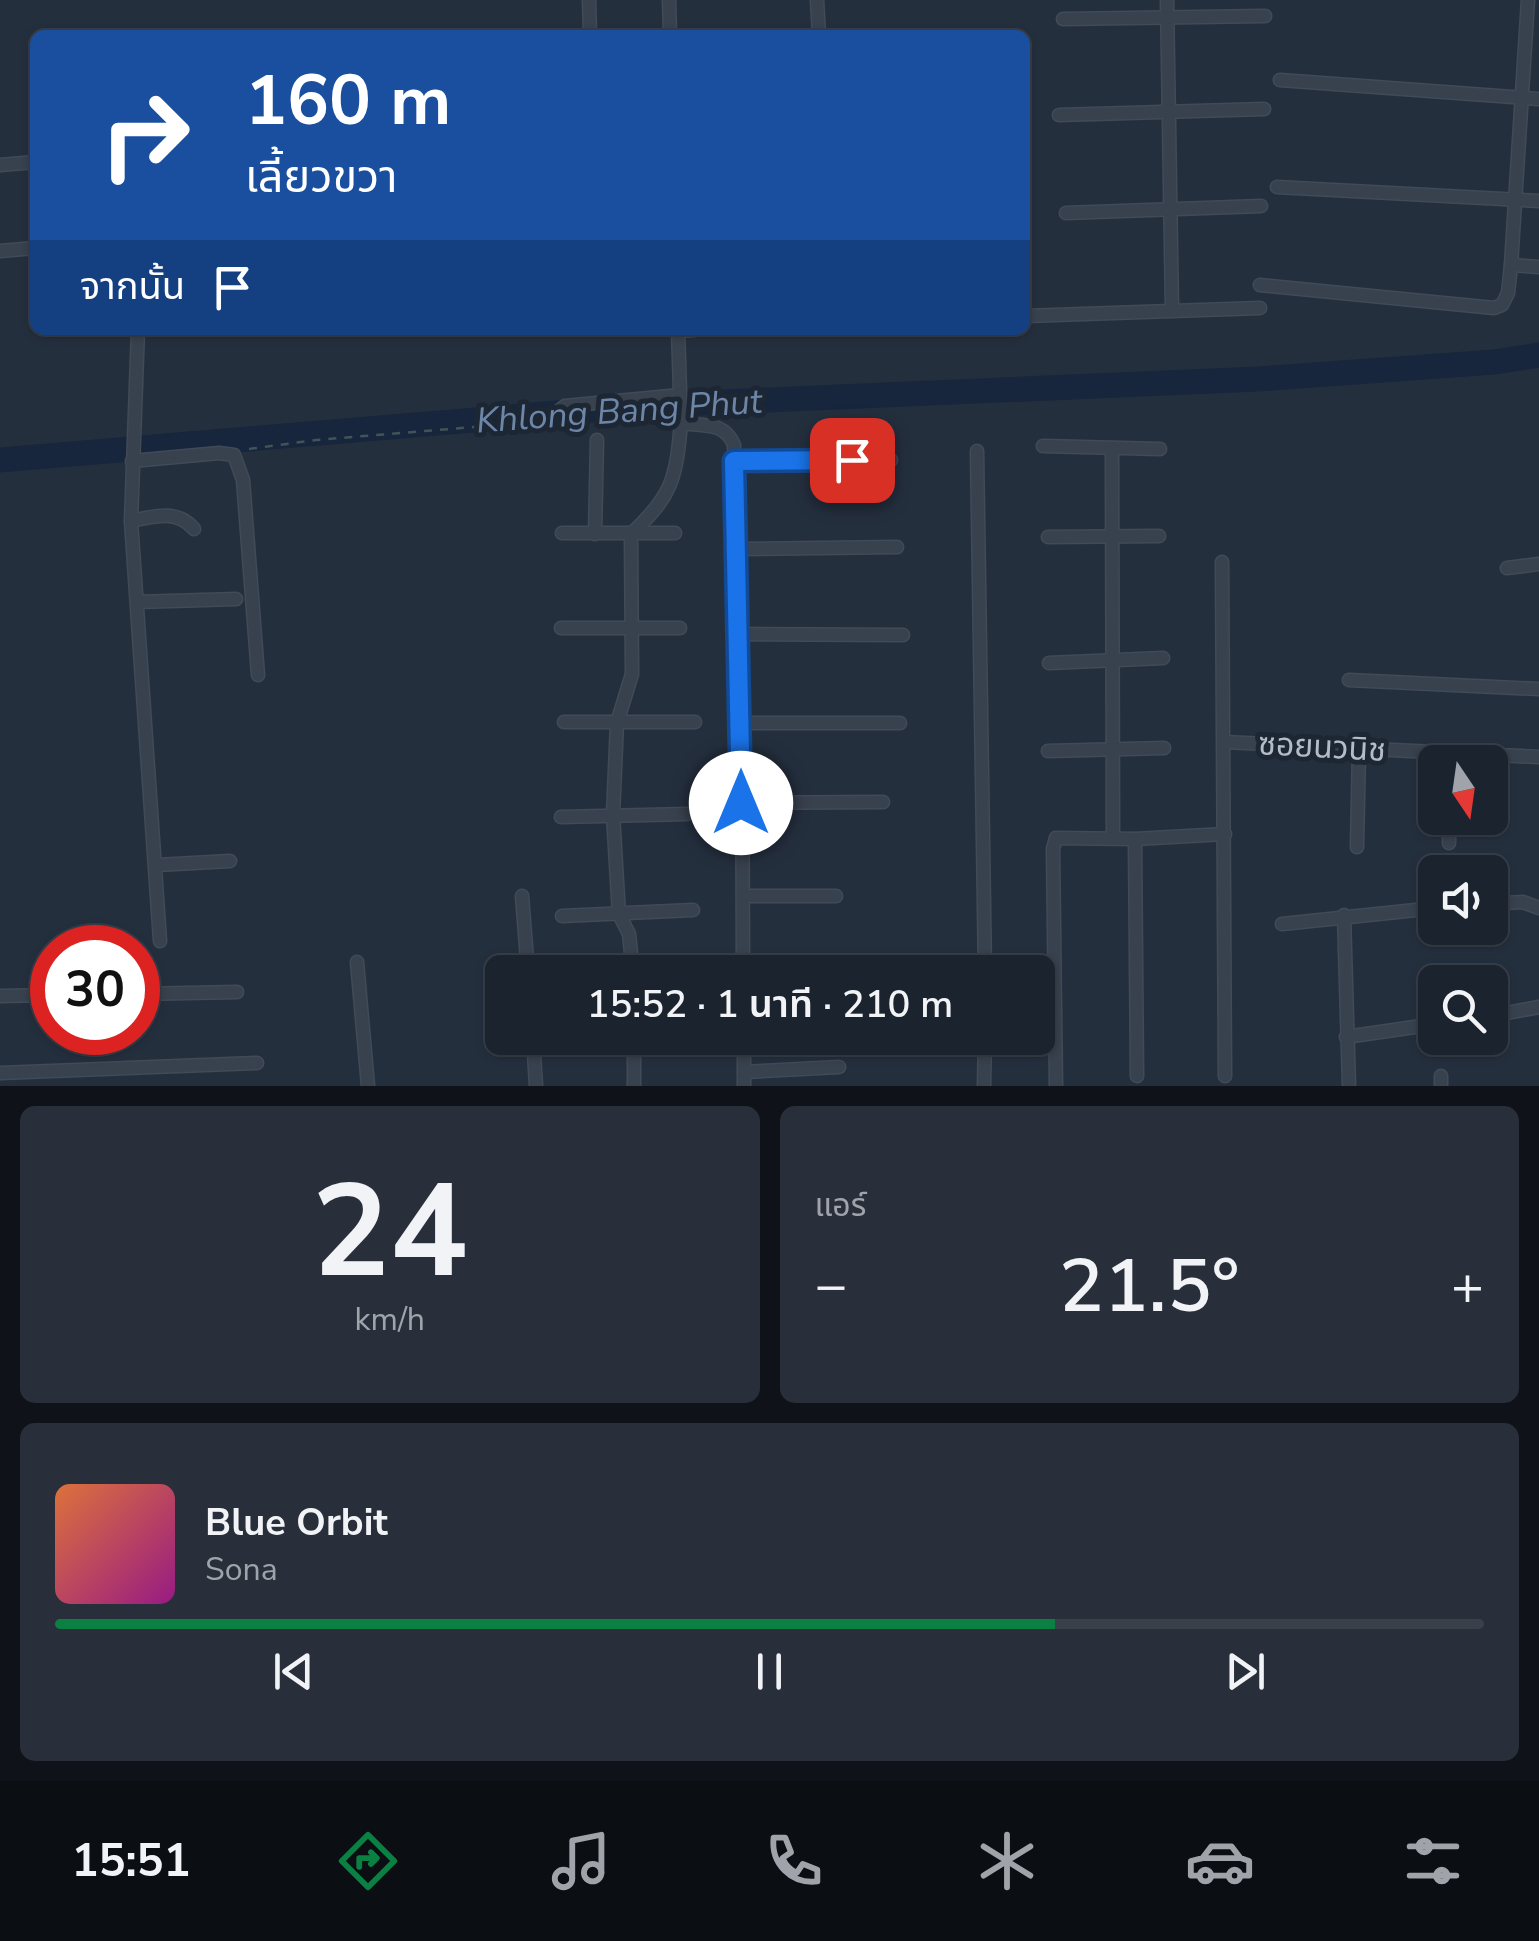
<!DOCTYPE html>
<html lang="th">
<meta charset="utf-8">
<style>
body{margin:0;font-family:"Nunito Sans","Noto Sans Thai",sans-serif;background:#282f3a;color:#f1f3f6;height:100vh;display:flex;flex-direction:column;font-size:38px;white-space:nowrap}
*{box-sizing:border-box;margin:0}
p{font-size:32px;color:#a0a4aa}
.icon{flex:none;width:55px;height:55px;fill:none;stroke:currentColor;stroke-width:2;stroke-linecap:round;stroke-linejoin:round}
.map{position:relative;height:1086px;overflow:hidden}
.panel{display:flex;flex-direction:column;gap:20px;padding:20px;background:#0f1319;flex:1}
.panel>*{flex:none}
.banner{position:absolute;left:30px;top:30px;width:1000px;height:305px;border-radius:15px;box-shadow:0 2px 8px #0004,0 0 0 2px #39404a;background:#1a4fa0;color:#fff;overflow:hidden}
.needle{width:65px;rotate:167deg}
.controls{position:absolute;left:1418px;top:745px;display:grid;gap:20px}
.controls a{display:grid;place-items:center;width:90px;height:90px;border-radius:15px;background:#1b232e;box-shadow:0 2px 8px #0004,0 0 0 2px #39404a;font-size:50px}
.speed{position:absolute;left:30px;top:925px;display:flex;gap:20px;font-size:50px;font-weight:700;text-align:center}
.speed>*{display:grid;place-content:center;width:130px;height:130px;border-radius:50%;background:#1b232e;box-shadow:0 2px 8px #0004,0 0 0 2px #39404a;line-height:1}
.speed .limit{border:15px solid #d22;background:#fff;color:#111}
.pin{position:absolute;display:grid;place-items:center;width:85px;height:85px;color:#fff;margin:-42px;border-radius:20px;box-shadow:0 5px 15px #0006}
.me{position:absolute;width:110px;margin:-55px;rotate:0deg;stroke-linejoin:round;filter:drop-shadow(0 0 8px #0008)}
.turn{display:flex;align-items:center;gap:35px;height:210px;padding:0 50px;font-size:45px}
.turn .icon{width:130px;height:130px;stroke-width:2.5}
.turn b{display:block;font-size:70px;line-height:85px}
.then{display:flex;align-items:center;height:95px;padding:0 50px;background:#0003;gap:20px;font-size:38px}
.big{font-size:75px;font-weight:600;line-height:1.1}
.panel .card{flex:1;display:flex;flex-direction:column;justify-content:center;gap:15px;min-width:0;padding:0 35px;border-radius:15px;background:#282f3a}
.panel .dial{align-items:center;gap:0}
.dial b{font-size:130px;line-height:1}
.song{display:flex;align-items:center;gap:30px}
.cover{width:120px;height:120px;border-radius:15px;background:linear-gradient(135deg,hsl(20 70% 55%),hsl(310 70% 35%))}
.played{height:10px;border-radius:5px;background:linear-gradient(90deg,#0b8043 70%,#39404a 70%)}
.keys{display:flex;justify-content:space-around;direction:ltr}
.heat{display:flex;justify-content:space-between;align-items:center;font-size:55px;direction:ltr}
.panel .tiles{flex:1;display:grid;gap:20px;grid-template-columns:1fr 1fr}
.card:last-child{grid-column:span 2}
.trip{position:absolute;left:485px;top:955px;width:570px;height:100px;border-radius:15px;background:#1b232e;box-shadow:0 2px 8px #0004,0 0 0 2px #39404a;font-weight:600;line-height:100px;text-align:center}
.menu{display:flex;height:160px;justify-content:space-around;align-items:center;background:#0b0e12;color:#a0a4aa}
.menu .icon{width:70px;height:70px}
.menu .active{color:#0b8043}
.menu b{font-size:45px;color:#f1f3f6}
.map>svg:first-child{display:block}
.lines{fill:none;stroke-linecap:round;stroke-linejoin:round}
.river{stroke:#17263c;stroke-width:25}
.minor-casing{stroke:#414a57;stroke-width:15}
.path{stroke:#3f5557;stroke-width:2.5;stroke-dasharray:8 8;stroke-linecap:butt}
.minor{stroke:#38414e;stroke-width:12}
.route-casing{stroke:#114b97;stroke-width:25}
.route{stroke:#1a73e8;stroke-width:18}
.labels{text-anchor:middle;dominant-baseline:central;stroke-width:10;stroke-linejoin:round;paint-order:stroke}
.street-label{font-size:32px;fill:#b4bcc9;stroke:#1d2633}
.water-label{font-size:35px;font-style:italic;fill:#6d86a8;stroke:#1d2633}
</style>
<div class="map">
<svg width="1539" height="1086" viewBox="0 0 1539 1086">
<rect width="100%" height="100%" fill="#242f3e"/>
<g class="lines">
<polyline class="river" points="0,460 652,405 1258,379 1494,362 1539,355"/>
<g class="minor-casing">
<g id="minor">
<polyline points="589,0 590,35"/>
<polyline points="669,0 670,35"/>
<polyline points="817,0 819,35"/>
<polyline points="1167,0 1172,310"/>
<polyline points="1063,19 1265,16"/>
<polyline points="1280,80 1539,99"/>
<polyline points="1059,115 1264,109"/>
<polyline points="0,165 35,162"/>
<polyline points="1277,187 1539,201"/>
<polyline points="1066,213 1261,206"/>
<polyline points="0,251 35,248"/>
<polyline points="1511,265 1539,267"/>
<polyline points="1260,285 1494,308 1502,305 1508,293 1511,265 1528,0"/>
<polyline points="1025,316 1260,308"/>
<polyline points="138,330 131,521 160,941"/>
<path d="M678,330L681,423C704,426 725,422 734,445L742,723L743,972"/>
<polyline points="678,331 694,330"/>
<polyline points="546,421 565,406 680,395"/>
<polyline points="1043,446 1160,449"/>
<polyline points="1112,448 1113,837"/>
<polyline points="977,451 985,972"/>
<polyline points="132,461 219,453 234,455 243,480 258,675"/>
<polyline points="734,461 891,460"/>
<path d="M131,521C154,516 178,509 194,529"/>
<polyline points="562,533 675,533"/>
<polyline points="595,534 597,440"/>
<polyline points="1048,537 1159,536"/>
<polyline points="737,549 897,547"/>
<polyline points="1222,562 1225,1076"/>
<polyline points="1507,568 1539,564"/>
<polyline points="137,602 236,599"/>
<polyline points="561,628 680,628"/>
<polyline points="739,634 903,635"/>
<polyline points="1049,663 1163,658"/>
<polyline points="1349,680 1539,689"/>
<polyline points="564,722 695,722"/>
<polyline points="742,723 900,723"/>
<polyline points="1224,742 1539,757"/>
<polyline points="1048,751 1164,748"/>
<polyline points="741,803 883,802"/>
<polyline points="561,817 687,814"/>
<polyline points="1135,839 1137,1076"/>
<polyline points="1449,843 1449,818"/>
<polyline points="1357,847 1359,749"/>
<polyline points="157,865 230,861"/>
<polyline points="522,896 528,972"/>
<polyline points="743,896 836,896"/>
<polyline points="1490,904 1523,902 1539,908"/>
<polyline points="1344,915 1349,1086"/>
<polyline points="562,916 693,910"/>
<polyline points="1282,924 1435,908"/>
<polyline points="357,962 368,1086"/>
<path d="M633,972L629,934L619,914L613,815L617,723L632,674L631,534C673,495 676,478 681,423"/>
<polyline points="138,994 237,992"/>
<polyline points="0,996 52,995"/>
<polyline points="1490,1016 1539,1007"/>
<polyline points="1346,1037 1435,1024"/>
<polyline points="533,1038 536,1086"/>
<polyline points="744,1038 744,1086"/>
<polyline points="744,1072 839,1067"/>
<polyline points="0,1073 257,1063"/>
<polyline points="1441,1076 1441,1086"/>
<polyline points="634,1086 634,1038"/>
<polyline points="984,1086 985,1038"/>
<polyline points="1056,1086 1053,849 1056,838 1135,839 1225,834"/>
</g>
</g>
<g class="path">
<polyline points="602,417 660,414"/>
<polyline points="249,449 316,440 535,422"/>
</g>
<use href="#minor" class="minor"/>
</g>
<g class="lines">
<g class="route-casing">
<polyline id="route" points="741,803 734,461 852,460"/>
</g>
<use href="#route" class="route"/>
</g>
<g class="labels">
<g class="street-label">
<text transform="translate(1322 747) rotate(3)">ซอยนวนิช</text>
</g>
<g class="water-label">
<text transform="translate(619 411) rotate(-4)">Khlong Bang Phut</text>
</g>
</g>
</svg>
<div class="controls">
<a><svg class="needle" viewBox="-14 -14 28 28"><path d="M0-13l5 13h-10z" fill="#e53935"/><path d="M0 13l5-13h-10z" fill="#a0a4aa"/></svg></a>
<a><svg class="icon" aria-label="sound" viewBox="0 0 24 24"><path d="M4 9h4l5-4v14l-5-4H4zM17 9q2 3 0 6"/></svg></a>
<a><svg class="icon" aria-label="search" viewBox="0 0 24 24"><circle cx="10" cy="10" r="6"/><path d="M15 15l6 6"/></svg></a>
</div>
<div class="speed"><div class="limit">30</div></div>
<div class="pin" style="left:852px;top:460px;background:#d93025"><svg class="icon" aria-label="arrive" viewBox="0 0 24 24"><path d="M6 21V4h12l-3 4 3 4H6"/></svg></div>
<svg class="me" style="left:741px;top:803px" viewBox="-20 -20 40 40"><circle r="19" fill="#fff"/><path d="M0-13L10 11 0 6-10 11z" fill="#1a73e8"/></svg>
<div class="trip">15:52 · 1 นาที · 210 m</div>
<div class="banner">
<div class="turn"><svg class="icon" aria-label="right" viewBox="0 0 24 24"><path d="M7 20v-9h11M14 6l5 5-5 5"/></svg><div><b>160 m</b>เลี้ยวขวา</div></div>
<div class="then">จากนั้น<svg class="icon" aria-label="arrive" viewBox="0 0 24 24"><path d="M6 21V4h12l-3 4 3 4H6"/></svg></div>
</div>
</div>
<section class="panel">
<div class="tiles">
<div class="card dial"><b>24</b><p>km/h</p></div>
<div class="card"><p>แอร์</p>
<div class="heat"><a>−</a><b class="big">21.5°</b><a>+</a></div>
</div>
<div class="card">
<div class="song"><i class="cover"></i><div><b>Blue Orbit</b><p>Sona</p></div></div>
<div class="played"></div>
<div class="keys"><svg class="icon" aria-label="previous" viewBox="0 0 24 24"><path d="M18 5L8 12l10 7zM5 5v14"/></svg><svg class="icon" aria-label="pause" viewBox="0 0 24 24"><path d="M8 5v14M16 5v14"/></svg><svg class="icon" aria-label="next" viewBox="0 0 24 24"><path d="M6 5l10 7-10 7zM19 5v14"/></svg></div>
</div>
</div>
</section>
<nav class="menu">
<b>15:51</b>
<svg class="icon active" aria-label="directions" viewBox="0 0 24 24"><path d="M12 3l9 9-9 9-9-9zM9 14v-3h6M13 9l2 2-2 2"/></svg>
<svg class="icon" aria-label="music" viewBox="0 0 24 24"><path d="M9 18V5l10-2v13"/><circle cx="6" cy="18" r="3"/><circle cx="16" cy="16" r="3"/></svg>
<svg class="icon" aria-label="phone" viewBox="0 0 24 24"><path d="M5 4h4l2 5-3 2q2 4 5 5l2-3 5 2v4C11 20 4 13 5 4z"/></svg>
<svg class="icon" aria-label="climate" viewBox="0 0 24 24"><path d="M12 3v18M4 7l16 10M4 17L20 7"/></svg>
<svg class="icon" aria-label="car" viewBox="0 0 24 24"><path d="M5 17H2v-5l4-1 3-4h7l3 4 3 1v5h-3M9 17h6M6 11h13"/><circle cx="7" cy="17" r="2"/><circle cx="17" cy="17" r="2"/></svg>
<svg class="icon" aria-label="filters" viewBox="0 0 24 24"><path d="M4 7h16M4 17h16"/><circle cx="9" cy="7" r="2"/><circle cx="15" cy="17" r="2"/></svg>
</nav>
